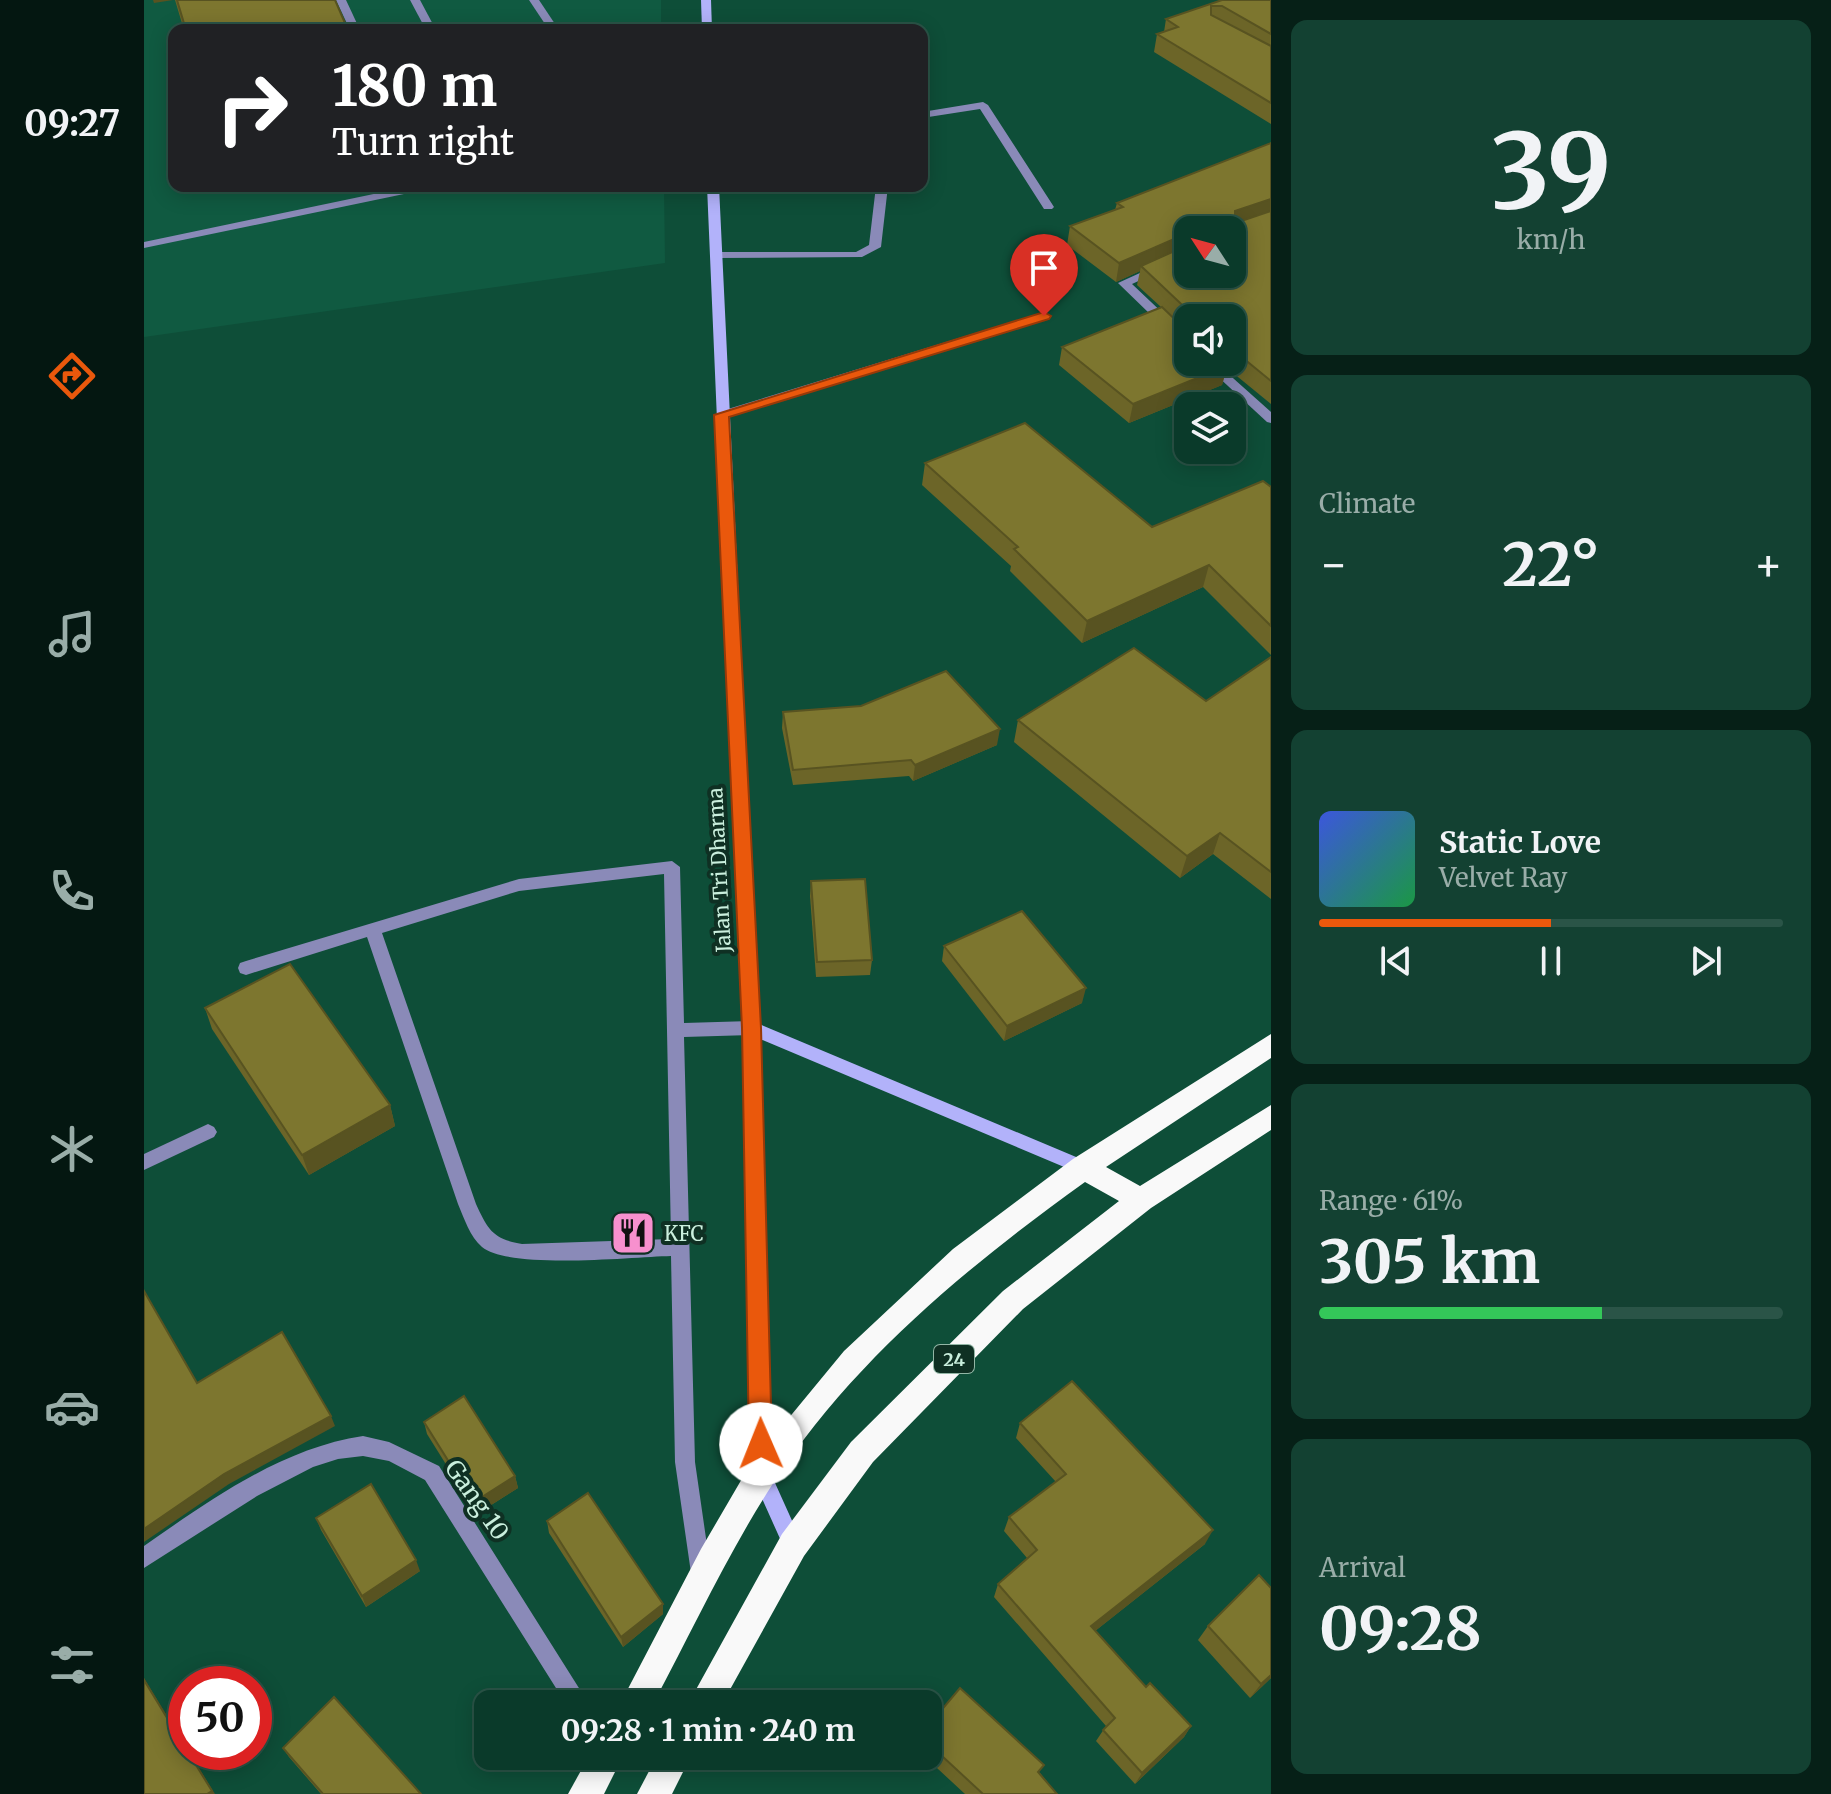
<!DOCTYPE html>
<meta charset="utf-8">
<style>
body{margin:0;font-family:Merriweather,serif;background:#134132;color:#f1f3f6;height:100vh;display:flex;flex-direction:column;font-size:30px;white-space:nowrap}
*{box-sizing:border-box;margin:0}
p{font-size:26px;color:#99ada8}
.icon{flex:none;width:44px;height:44px;fill:none;stroke:currentColor;stroke-width:2;stroke-linecap:round;stroke-linejoin:round}
.map{position:relative;flex:1;overflow:hidden}
.side{display:flex;flex-direction:column;gap:20px;padding:20px;background:#062017;width:560px}
.side>*{flex:none}
.banner{position:absolute;left:24px;top:24px;width:760px;height:168px;border-radius:16px;box-shadow:0 4px 20px #0003,0 0 0 2px #2a5447;background:#202124;color:#fff;overflow:hidden}
.needle{width:52px;rotate:306deg}
.controls{position:absolute;left:1030px;top:216px;display:grid;gap:16px}
.controls a{display:grid;place-items:center;width:72px;height:72px;border-radius:16px;background:#0a3a2a;box-shadow:0 4px 20px #0003,0 0 0 2px #2a5447;font-size:40px}
.speed{position:absolute;left:24px;top:1666px;display:flex;gap:16px;font-size:40px;font-weight:700;text-align:center}
.speed>*{display:grid;place-content:center;width:104px;height:104px;border-radius:50%;background:#0a3a2a;box-shadow:0 4px 20px #0003,0 0 0 2px #2a5447;line-height:1}
.speed .limit{border:12px solid #d22;background:#fff;color:#111}
.pin{position:absolute;display:grid;place-items:center;width:68px;height:68px;color:#fff;margin:-82px -34px;border-radius:50% 50% 50% 0;rotate:-45deg;box-shadow:0 0 8px #0007}
.pin .icon{rotate:45deg}
.me{position:absolute;width:88px;margin:-44px;rotate:359deg;stroke-linejoin:round;filter:drop-shadow(0 0 6px #0008)}
.turn{display:flex;align-items:center;gap:28px;height:168px;padding:0 32px;font-size:36px}
.turn .icon{width:104px;height:104px;stroke-width:2.5}
.turn b{display:block;font-size:56px;line-height:68px}
.big{font-size:60px;font-weight:700;line-height:1.1}
.side .tile{flex:1;display:flex;flex-direction:column;justify-content:center;gap:12px;min-width:0;padding:0 28px;border-radius:16px;background:#134132}
.side .dial{align-items:center;gap:0}
.dial b{font-size:104px;line-height:1}
.song{display:flex;align-items:center;gap:24px}
.cover{width:96px;height:96px;border-radius:12px;background:linear-gradient(135deg,hsl(230 70% 55%),hsl(140 70% 35%))}
.played{height:8px;border-radius:4px;background:linear-gradient(90deg,#ea580c 50%,#2a5447 50%)}
.keys{display:flex;justify-content:space-around;direction:ltr}
.heat{display:flex;justify-content:space-between;align-items:center;font-size:44px;direction:ltr}
.charge{height:12px;border-radius:6px;background:linear-gradient(90deg,#34c759 61%,#2a5447 0)}
.trip{position:absolute;left:330px;top:1690px;width:468px;height:80px;border-radius:16px;background:#0a3a2a;box-shadow:0 4px 20px #0003,0 0 0 2px #2a5447;font-weight:700;line-height:80px;text-align:center}
main{display:flex;flex:1;min-height:0}
.tabs{display:flex;flex-direction:column;width:144px;justify-content:space-around;align-items:center;background:#041711;color:#99ada8}
.tabs .icon{width:56px;height:56px}
.tabs .selected{color:#ea580c}
.tabs b{font-size:36px;color:#f1f3f6}
.map>svg:first-child{display:block}
.built{fill:#105a41}
.lines{fill:none;stroke-linecap:round;stroke-linejoin:round}
.lane{fill:#8a8ab8;fill-rule:evenodd}
.street{fill:#8a8ab8;fill-rule:evenodd}
.secondary{fill:#b2b2fa;fill-rule:evenodd}
.highway{fill:#f9f9f9;fill-rule:evenodd}
.wall{fill:#6c6528;fill-rule:evenodd}
.shaded-wall{fill:#585321}
.building{fill:#7d762f;stroke:#585321;stroke-width:2}
.route{fill:#ea580c;stroke:#983908;stroke-width:2}
.labels{text-anchor:middle;dominant-baseline:central;stroke-width:8;stroke-linejoin:round;paint-order:stroke}
.shield{fill:#0f3023;stroke:#92b6a5;stroke-width:2}
.shield-label{font-size:18px;font-weight:bold;fill:#caefdd}
.street-label{font-size:20px;fill:#caefdd;stroke:#0f3023}
.poi-label{font-size:20px;fill:#caefdd;stroke:#0f3023;text-anchor:start}
.near-street-label{font-size:24px;fill:#caefdd;stroke:#0f3023}
</style>
<main>
<nav class="tabs">
<b>09:27</b>
<svg class="icon selected" aria-label="directions" viewBox="0 0 24 24"><path d="M12 3l9 9-9 9-9-9zM9 14v-3h6M13 9l2 2-2 2"/></svg>
<svg class="icon" aria-label="music" viewBox="0 0 24 24"><path d="M9 18V5l10-2v13"/><circle cx="6" cy="18" r="3"/><circle cx="16" cy="16" r="3"/></svg>
<svg class="icon" aria-label="phone" viewBox="0 0 24 24"><path d="M5 4h4l2 5-3 2q2 4 5 5l2-3 5 2v4C11 20 4 13 5 4z"/></svg>
<svg class="icon" aria-label="climate" viewBox="0 0 24 24"><path d="M12 3v18M4 7l16 10M4 17L20 7"/></svg>
<svg class="icon" aria-label="car" viewBox="0 0 24 24"><path d="M5 17H2v-5l4-1 3-4h7l3 4 3 1v5h-3M9 17h6M6 11h13"/><circle cx="7" cy="17" r="2"/><circle cx="17" cy="17" r="2"/></svg>
<svg class="icon" aria-label="filters" viewBox="0 0 24 24"><path d="M4 7h16M4 17h16"/><circle cx="9" cy="7" r="2"/><circle cx="15" cy="17" r="2"/></svg>
</nav>
<div class="map">
<svg width="1127" height="1794" viewBox="0 0 1127 1794">
<rect width="100%" height="100%" fill="#0e4e38"/>
<polygon class="built" points="0,0 517,0 517,30 30,30 30,186 520,186 521,263 0,337"/>
<g class="lines">
<g class="lane">
<polygon points="192,0 202,0 216,30 206,30"/>
<polygon points="266,0 276,0 292,30 282,30"/>
<polygon points="385,0 395,0 415,30 405,30"/>
<polygon points="839,102 844,105 910,207 908,209 900,209 836,109 778,118 778,112"/>
<polygon points="268,186 290,186 284,189 0,248 0,242"/>
<polygon points="732,186 744,186 737,247 718,257 572,258 566,255 572,252 712,252 725,245"/>
<polygon points="900,312 906,316 904,319 582,418 574,418 572,415 574,412"/>
<path d="M528,861L536,867L540,1023L607,1021L613,1023L615,1028L613,1033L607,1035L540,1037L551,1462L567,1573L564,1580L557,1583L550,1580L547,1573L531,1462L527,1256C487,1257 366,1270 338,1247C326,1237 320,1218 314,1204L223,937L102,975L96,973L94,968L96,963L102,961L375,879ZM520,874L527,1239L378,1244C349,1239 344,1230 332,1204L238,933L375,891Z"/>
</g>
<g class="street">
<polygon points="1044,251 1044,258 988,284 1044,337 1044,348 1040,347 974,283"/>
<polygon points="1058,362 1071,362 1127,412 1127,423 1123,422"/>
<polygon points="64,1124 70,1127 73,1132 70,1137 0,1170 0,1154"/>
<path d="M219,1436L245,1442L295,1466L445,1704H422L281,1480L245,1461L219,1456L194,1459L169,1467L113,1496L0,1568V1546C66,1500 138,1448 219,1436Z"/>
</g>
<g class="secondary">
<polygon points="557,0 567,0 568,30 558,30"/>
<polygon points="563,186 575,186 615,1024 944,1162 947,1167 944,1172 938,1175 932,1172 616,1039 627,1474 659,1545 656,1552 649,1555 642,1552 607,1474 599,1028"/>
</g>
<g class="highway">
<path d="M1127,1034V1058L962,1167L996,1186L1127,1105V1130L1007,1208L879,1309L729,1462L660,1556L578,1704H544L638,1534L707,1442L859,1291L975,1201L941,1182C824,1266 707,1362 628,1485C583,1555 548,1631 509,1704H476L557,1549L606,1465L700,1351L809,1249L929,1159Z"/>
<polygon points="445,1756 479,1756 460,1794 424,1794"/>
<polygon points="513,1756 547,1756 528,1794 493,1794"/>
</g>
</g>
<g class="wall">
<polygon points="31,0 191,0 204,30 40,30"/>
<polygon points="1078,0 1127,0 1127,124 1010,52 1013,34 1020,32 1022,19"/>
<path d="M1127,143V404L1083,368L1078,385L985,423L915,365L918,347L1017,307L993,285L996,271L972,282L923,245L926,226L971,210L973,203ZM1044,230H1088L1044,274ZM1044,318H1088V362H1044Z"/>
<polygon points="781,463 1008,527 1127,487 1127,655 1059,587 938,643 866,571 867,566 778,485"/>
<polygon points="1127,657 1127,899 1069,854 1036,878 870,742 874,720 1062,701"/>
<polygon points="639,712 853,745 769,781 765,776 649,785 638,728"/>
<polygon points="667,881 728,960 726,975 672,977 666,896"/>
<polygon points="800,946 938,1003 860,1041 798,961"/>
<polygon points="61,1008 246,1105 251,1126 165,1175 68,1029"/>
<polygon points="280,1422 371,1476 374,1488 333,1514 283,1434"/>
<polygon points="876,1423 1061,1544 951,1631 1002,1687 1047,1726 1040,1737 991,1784 952,1741 962,1726 850,1597 854,1584 883,1558 860,1531 865,1517 912,1482 872,1438"/>
<polygon points="172,1518 276,1571 222,1607 177,1530"/>
<polygon points="403,1521 519,1604 519,1614 479,1647 405,1533"/>
<polygon points="1127,1588 1127,1678 1106,1698 1054,1640 1064,1626"/>
<polygon points="784,1726 896,1773 913,1794 821,1794 780,1756 784,1756"/>
<polygon points="139,1748 277,1794 177,1794 145,1757"/>
</g>
<g class="shaded-wall">
<polygon points="9,0 29,0 10,3"/>
<polygon points="1127,199 1127,216 1087,229 1091,211"/>
<polygon points="1044,233 1044,250 997,266 996,271 972,282 975,263"/>
<polygon points="1083,366 1078,385 985,423 989,404"/>
<polygon points="1065,565 1059,587 938,643 943,621"/>
<polygon points="856,729 853,745 769,781 771,765"/>
<polygon points="1076,833 1069,854 1036,878 1043,856"/>
<polygon points="942,988 938,1003 860,1041 863,1026"/>
<polygon points="246,1105 251,1126 165,1175 158,1155"/>
<polygon points="187,1416 191,1426 85,1484 0,1542 0,1529 80,1474"/>
<polygon points="371,1476 374,1488 333,1514 330,1502"/>
<polygon points="1069,1530 1061,1544 941,1639 947,1626"/>
<polygon points="272,1560 276,1571 222,1607 218,1596"/>
<polygon points="519,1604 519,1614 479,1647 477,1637"/>
<polygon points="1127,1675 1127,1678 1106,1698 1117,1684"/>
<polygon points="0,1678 42,1747 42,1749 0,1680"/>
<polygon points="1047,1726 1040,1737 991,1784 998,1773"/>
<polygon points="44,1752 45,1752 71,1794 63,1794"/>
</g>
<g class="building">
<polygon points="33,0 191,0 204,30 42,30"/>
<polygon points="1078,0 1127,0 1127,34 1078,6 1067,6 1067,15 1127,46 1127,103 1013,34 1034,27 1022,19"/>
<polygon points="1127,143 1127,199 1091,211 1091,223 1127,211 1127,381 1088,349 1088,318 1051,318 1050,316 997,266 1044,245 1044,274 1088,274 1088,230 1044,230 1044,233 975,263 926,226 979,207 973,203"/>
<polygon points="1018,307 1042,330 1044,330 1044,362 1079,362 1083,366 989,404 918,347"/>
<polygon points="881,423 1008,527 1119,481 1127,487 1127,626 1065,565 943,621 870,549 874,547 781,463"/>
<polygon points="990,648 1062,701 1127,657 1127,872 1076,833 1043,856 874,720"/>
<polygon points="802,671 856,729 771,765 767,760 649,770 639,712 717,706"/>
<polygon points="721,879 728,960 673,962 667,881"/>
<polygon points="878,911 942,988 863,1026 800,946"/>
<polygon points="146,964 246,1105 158,1155 61,1008"/>
<polygon points="0,1291 53,1383 138,1332 187,1416 80,1474 0,1529"/>
<polygon points="928,1381 1069,1530 947,1626 1002,1687 1006,1683 1047,1726 998,1773 959,1730 971,1718 854,1584 893,1550 865,1517 922,1474 876,1423"/>
<polygon points="320,1396 371,1476 330,1502 280,1422"/>
<polygon points="227,1484 272,1560 218,1596 172,1518"/>
<polygon points="444,1493 519,1604 477,1637 403,1521"/>
<polygon points="1115,1575 1127,1588 1127,1675 1117,1684 1064,1626"/>
<polygon points="0,1680 42,1749 42,1752 44,1752 68,1791 63,1794 0,1794"/>
<polygon points="816,1688 900,1765 894,1772 913,1794 839,1794 784,1743 784,1726"/>
<polygon points="190,1697 277,1794 179,1794 139,1748"/>
</g>
<polygon class="route" points="900,312 907,316 905,319 585,417 617,1028 628,1444 625,1452 617,1455 609,1452 605,1444 598,1028 570,415"/>
<defs>
<g id="restaurant-square" transform="scale(2.3)"><rect x="-9" y="-9" width="18" height="18" rx="4" fill="#f790ce" stroke="#0f3023"/><path d="M-5-6h1v4h1v-4h1v4h1v-4h1v5L-1.5 .5V6h-2V.5L-5-1ZM5-6V6H3V1.5H1.5Q1.5-4 5-6Z" fill="#111"/></g>
</defs>
<g fill-rule="evenodd">
<use href="#restaurant-square" x="489" y="1233"/>
</g>
<g class="labels">
<rect class="shield" x="790" y="1345" width="40" height="28" rx="6"/>
<g class="shield-label">
<text x="810" y="1359">24</text>
</g>
<g class="street-label">
<text transform="translate(575 870) rotate(-93)">Jalan Tri Dharma</text>
</g>
<g class="poi-label">
<text x="520" y="1233">KFC</text>
</g>
<g class="near-street-label">
<text transform="translate(333 1500) rotate(55)">Gang 10</text>
</g>
</g>
</svg>
<div class="controls">
<a><svg class="needle" viewBox="-14 -14 28 28"><path d="M0-13l5 13h-10z" fill="#e53935"/><path d="M0 13l5-13h-10z" fill="#99ada8"/></svg></a>
<a><svg class="icon" aria-label="sound" viewBox="0 0 24 24"><path d="M4 9h4l5-4v14l-5-4H4zM17 9q2 3 0 6"/></svg></a>
<a><svg class="icon" aria-label="layers" viewBox="0 0 24 24"><path d="M12 4l9 5-9 5-9-5zM3 14l9 5 9-5"/></svg></a>
</div>
<div class="speed"><div class="limit">50</div></div>
<div class="pin" style="left:900px;top:316px;background:#d93025"><svg class="icon" aria-label="arrive" viewBox="0 0 24 24"><path d="M6 21V4h12l-3 4 3 4H6"/></svg></div>
<svg class="me" style="left:617px;top:1444px" viewBox="-20 -20 40 40"><circle r="19" fill="#fff"/><path d="M0-13L10 11 0 6-10 11z" fill="#ea580c"/></svg>
<div class="trip">09:28 · 1 min · 240 m</div>
<div class="banner">
<div class="turn"><svg class="icon" aria-label="right" viewBox="0 0 24 24"><path d="M7 20v-9h11M14 6l5 5-5 5"/></svg><div><b>180 m</b>Turn right</div></div>
</div>
</div>
<section class="side">
<div class="tile dial"><b>39</b><p>km/h</p></div>
<div class="tile"><p>Climate</p>
<div class="heat"><a>−</a><b class="big">22°</b><a>+</a></div>
</div>
<div class="tile">
<div class="song"><i class="cover"></i><div><b>Static Love</b><p>Velvet Ray</p></div></div>
<div class="played"></div>
<div class="keys"><svg class="icon" aria-label="previous" viewBox="0 0 24 24"><path d="M18 5L8 12l10 7zM5 5v14"/></svg><svg class="icon" aria-label="pause" viewBox="0 0 24 24"><path d="M8 5v14M16 5v14"/></svg><svg class="icon" aria-label="next" viewBox="0 0 24 24"><path d="M6 5l10 7-10 7zM19 5v14"/></svg></div>
</div>
<div class="tile"><p>Range · 61%</p><b class="big">305 km</b><div class="charge"></div></div>
<div class="tile"><p>Arrival</p><b class="big">09:28</b></div>
</section>
</main>
